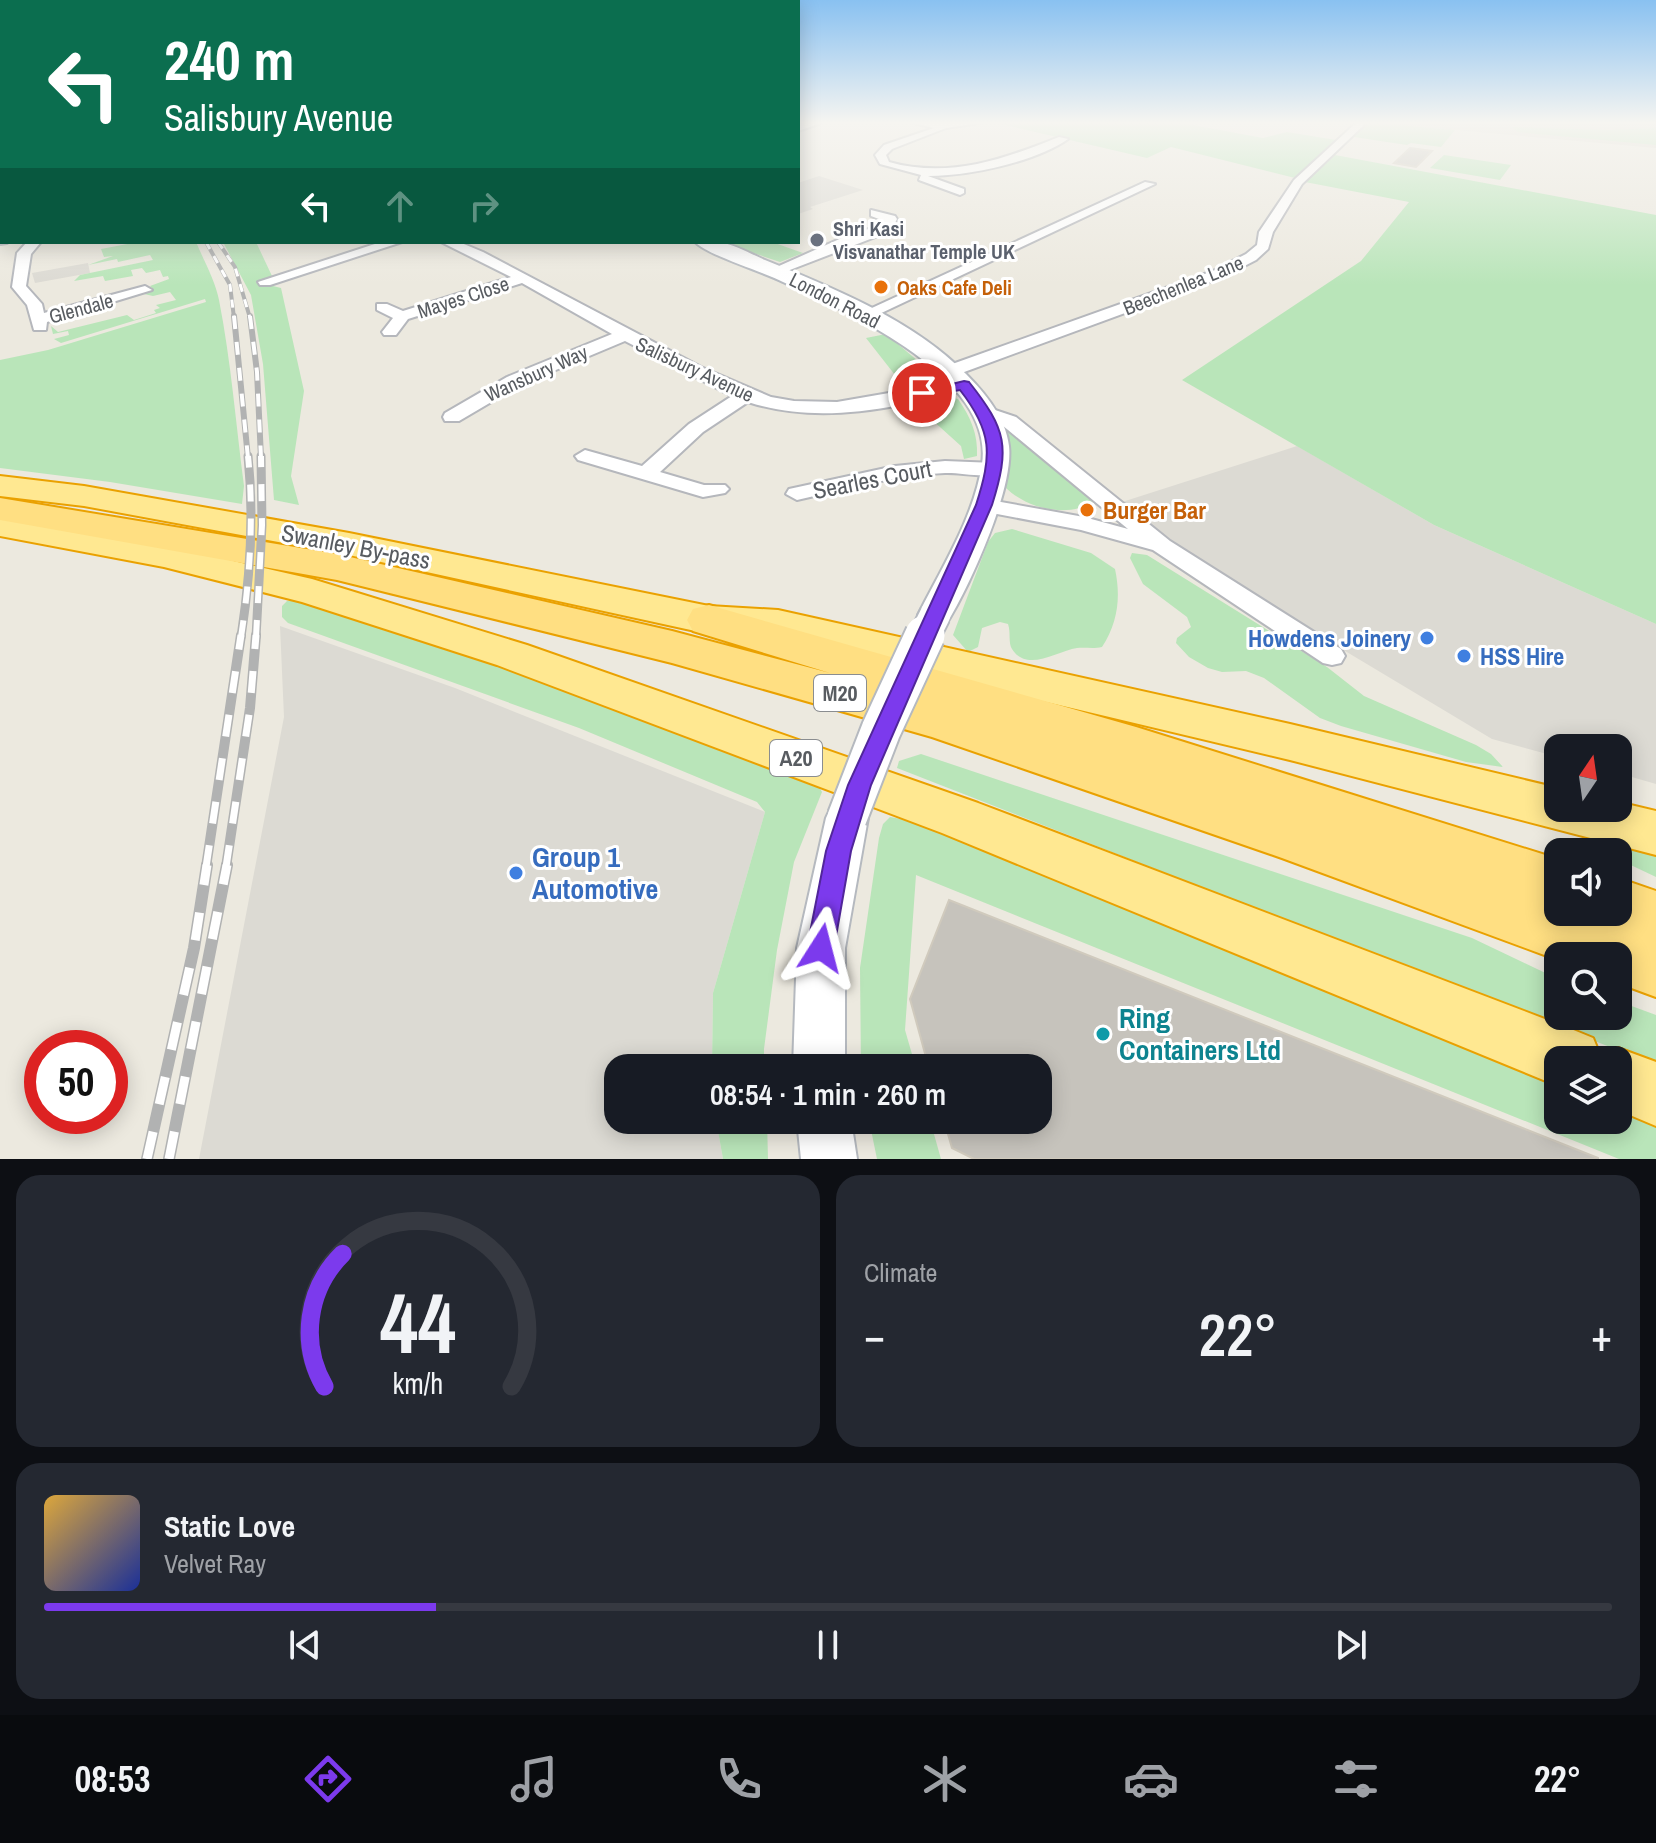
<!DOCTYPE html>
<meta charset="utf-8">
<style>
body{margin:0;font-family:"Archivo Narrow",sans-serif;background:#242831;color:#f1f3f6;height:100vh;display:flex;flex-direction:column;font-size:30px;white-space:nowrap}
*{box-sizing:border-box;margin:0}
p{font-size:26px;color:#9ea1a6}
.icon{flex:none;width:44px;height:44px;fill:none;stroke:currentColor;stroke-width:2;stroke-linecap:round;stroke-linejoin:round}
.map{position:relative;height:1159px;overflow:hidden}
.sheet{display:flex;flex-direction:column;gap:16px;padding:16px;background:#0d0f14;flex:1}
.sheet>*{flex:none}
.hud{position:absolute;left:0px;top:0px;width:800px;height:244px;box-shadow:0 4px 20px #0003;background:#0b6e4f;color:#fff;overflow:hidden}
.needle{width:52px;rotate:13deg}
.buttons{position:absolute;left:1544px;top:734px;display:grid;gap:16px}
.buttons a{display:grid;place-items:center;width:88px;height:88px;border-radius:16px;background:#171b24;box-shadow:0 4px 20px #0003;font-size:40px}
.speed{position:absolute;left:24px;top:1030px;display:flex;gap:16px;font-size:40px;font-weight:700;text-align:center}
.speed>*{display:grid;place-content:center;width:104px;height:104px;border-radius:50%;background:#171b24;box-shadow:0 4px 20px #0003;line-height:1}
.speed .limit{border:12px solid #d22;background:#fff;color:#111}
.pin{position:absolute;display:grid;place-items:center;width:68px;height:68px;color:#fff;margin:-34px;border:4px solid #fff;border-radius:50%;box-shadow:0 2px 8px #0007}
.me{position:absolute;width:88px;margin:-44px;rotate:9deg;stroke-linejoin:round;filter:drop-shadow(0 0 6px #0008)}
.turn{display:flex;align-items:center;gap:28px;height:168px;padding:0 32px;font-size:36px}
.turn .icon{width:104px;height:104px;stroke-width:2.5}
.turn b{display:block;font-size:56px;line-height:68px}
.lanes{display:flex;align-items:center;height:76px;padding:0 32px;background:#0003;justify-content:center;gap:40px;direction:ltr}
.lanes .off{opacity:.35}
.big{font-size:60px;font-weight:600;line-height:1.1}
.sheet .widget{flex:1;display:flex;flex-direction:column;justify-content:center;gap:12px;min-width:0;padding:0 28px;border-radius:24px;background:#242831}
.sheet .dial{align-items:center;gap:0}
.dial svg{height:208px;overflow:visible;fill:none;stroke:#363941;stroke-width:7;stroke-linecap:round;text-anchor:middle}
.dial text{fill:#f1f3f6;stroke:none}
.song{display:flex;align-items:center;gap:24px}
.cover{width:96px;height:96px;border-radius:12px;background:linear-gradient(135deg,hsl(40 70% 55%),hsl(230 70% 35%))}
.played{height:8px;border-radius:4px;background:linear-gradient(90deg,#7c3aed 25%,#363941 25%)}
.keys{display:flex;justify-content:space-around;direction:ltr}
.heat{display:flex;justify-content:space-between;align-items:center;font-size:44px;direction:ltr}
.sheet .tiles{flex:1;display:grid;gap:16px;grid-template-columns:1fr 1fr}
.widget:last-child{grid-column:span 2}
.trip{position:absolute;left:604px;top:1054px;width:448px;height:80px;border-radius:24px;background:#171b24;box-shadow:0 4px 20px #0003;font-weight:600;line-height:80px;text-align:center}
.menu{display:flex;height:128px;justify-content:space-around;align-items:center;background:#090b0e;color:#9ea1a6}
.menu .icon{width:56px;height:56px}
.menu .current{color:#7c3aed}
.menu b{font-size:36px;color:#f1f3f6}
.map>svg:first-child{display:block}
.industrial{fill:#dcdad3}
.education{fill:#dcd8ce}
.green{fill:#b9e5b9}
.building{fill:#c6c3bc;stroke:#d0cabd;stroke-width:2}
.lines{fill:none;stroke-linecap:round;stroke-linejoin:round}
.minor-casing{stroke:#b5b7bc;stroke-width:4}
.secondary-casing{stroke:#b5b9bf;stroke-width:4}
.trunk-casing{stroke:#eaa100;stroke-width:4}
.motorway-casing{stroke:#eaa100;stroke-width:4}
.minor{fill:#fff;fill-rule:evenodd}
.secondary{fill:#fff;fill-rule:evenodd}
.trunk{fill:#ffe891;fill-rule:evenodd}
.motorway{fill:#ffdf82;fill-rule:evenodd}
.rail-far4-casing{stroke:#b1b2b2;stroke-width:4}
.rail-far3-casing{stroke:#b1b2b2;stroke-width:6}
.rail-far2-casing{stroke:#b1b2b2;stroke-width:9}
.rail-far1-casing{stroke:#b1b2b2;stroke-width:10}
.rail-casing{stroke:#b1b2b2;stroke-width:12}
.rail-far4{stroke:#fff;stroke-width:3;stroke-dasharray:8;stroke-linecap:butt}
.rail-far3{stroke:#fff;stroke-width:4;stroke-dasharray:13;stroke-linecap:butt}
.rail-far2{stroke:#fff;stroke-width:6;stroke-dasharray:17;stroke-linecap:butt}
.rail-far1{stroke:#fff;stroke-width:7;stroke-dasharray:22;stroke-linecap:butt}
.rail{stroke:#fff;stroke-width:9;stroke-dasharray:28;stroke-linecap:butt}
.secondary-bridge-far1-casing{stroke:#b5b9bf;stroke-width:34;stroke-linecap:butt}
.secondary-bridge-casing{stroke:#b5b9bf;stroke-width:43;stroke-linecap:butt}
.secondary-bridge-far1{stroke:#fff;stroke-width:30}
.secondary-bridge{stroke:#fff;stroke-width:39}
.route{fill:#7c3aed;stroke:#51269a;stroke-width:2}
.worship-dot{fill:#6b7280;stroke:#fff;stroke-width:3}
.food-dot{fill:#e8710a;stroke:#fff;stroke-width:3}
.shop-dot{fill:#3f7fe0;stroke:#fff;stroke-width:3}
.culture-dot{fill:#0f9aa8;stroke:#fff;stroke-width:3}
.labels{text-anchor:middle;dominant-baseline:central;stroke-width:6;stroke-linejoin:round;paint-order:stroke}
.far-worship-label{font-size:20px;font-weight:bold;fill:#5b616d;stroke:#fff;text-anchor:start}
.far-street-label{font-size:20px;fill:#585c61;stroke:#fff}
.far-food-label{font-size:20px;font-weight:bold;fill:#c56008;stroke:#fff;text-anchor:start}
.shield{fill:#fff;stroke:#8a8d90;stroke-width:2}
.shield-label{font-size:22px;font-weight:bold;fill:#585c61}
.street-label{font-size:24px;fill:#585c61;stroke:#fff}
.food-label{font-size:24px;font-weight:bold;fill:#c56008;stroke:#fff;text-anchor:start}
.shop-label{font-size:24px;font-weight:bold;fill:#366cbe;stroke:#fff;text-anchor:end}
.near-shop-label{font-size:28px;font-weight:bold;fill:#366cbe;stroke:#fff;text-anchor:start}
.near-culture-label{font-size:28px;font-weight:bold;fill:#0d838f;stroke:#fff;text-anchor:start}
</style>
<div class="map">
<svg width="1656" height="1159" viewBox="0 0 1656 1159">
<rect width="100%" height="100%" fill="#ece9df"/>
<g class="industrial">
<polygon points="819,176 863,190 810,207 813,209 798,214 798,183"/>
<polygon points="88,263 90,273 35,283 32,273"/>
<polygon points="1297,446 1434,525 1656,624 1656,784 1618,773 1618,748 1558,748 1558,757 1492,739 1245,591 1119,503"/>
<polygon points="280,626 455,688 765,812 713,993 712,1068 618,1068 618,1120 716,1120 723,1159 199,1159 284,717"/>
</g>
<polygon class="education" points="1378,123 1656,123 1656,148 1455,130"/>
<g class="green">
<polygon points="997,123 1182,123 1263,138 1287,132 1336,140 1295,178 1171,147 1147,158"/>
<polygon points="1368,123 1378,123 1455,130 1441,147 1411,143 1407,145 1354,137"/>
<polygon points="1513,127 1608,130 1656,128 1656,145 1517,132"/>
<polygon points="1335,155 1656,215 1656,624 1434,525 1182,380 1361,261 1409,202 1305,182"/>
<polygon points="1444,155 1511,165 1500,180 1430,168"/>
<path d="M138,242H196C204,261 215,280 219,300C231,361 236,425 244,486L242,504L110,482L0,468V360L48,350L206,302L205,299L61,343L54,339L69,335L68,331L53,334L51,326L58,332L127,315L134,320L156,313L154,310L160,308L156,305L176,300L170,292L153,296L144,294L153,289L150,286L169,279L168,276L163,277L160,270L146,273L142,268L131,270L133,276L105,281L103,276L74,281L80,275L153,260L150,255L118,262L117,259L88,265L113,256L104,257L101,249Z"/>
<polygon points="223,242 256,242 272,276 261,283 281,288 304,391 291,476 299,505 274,500 263,364 251,295"/>
<polygon points="721,242 772,242 803,253 780,262"/>
<polygon points="886,334 938,378 928,385 906,389 866,338"/>
<path d="M938,395L958,399C971,418 978,434 977,456L964,459L961,446L910,400Z"/>
<path d="M1005,426L1095,500L1094,502C1067,518 1028,509 1006,488L1009,444Z"/>
<path d="M1012,529L1091,553L1115,569C1121,597 1118,622 1102,647C1093,649 1085,647 1077,648C1057,651 1027,673 1012,649C1008,643 1011,632 1008,624L1000,622L982,628L978,647L968,652L953,635L988,542L995,533Z"/>
<polygon points="1132,553 1147,555 1327,667 1364,696 1476,745 1491,754 1503,767 1466,762 1341,726 1320,718 1264,678 1246,671 1222,672 1208,668 1189,657 1176,643 1177,638 1191,627 1187,617 1143,584 1130,558"/>
<polygon points="287,601 308,601 456,647 816,782 822,792 794,862 777,950 764,1049 764,1068 712,1068 713,993 765,812 757,802 579,728 288,623 282,617 282,606"/>
<polygon points="921,754 1472,938 1558,979 1558,1016 1618,1016 1618,1001 1656,1015 1656,1065 897,768 899,761"/>
<polygon points="890,817 918,822 1558,1082 1558,1120 1618,1120 1618,1106 1656,1121 1656,1159 1619,1159 916,875 905,1030 916,1068 861,1068 860,968 879,838 883,824"/>
<polygon points="1608,841 1656,854 1656,877 1618,859 1618,852 1609,852 1602,846"/>
<polygon points="716,1120 767,1120 768,1159 723,1159"/>
<polygon points="869,1120 930,1120 941,1159 877,1159"/>
</g>
<g class="building">
<polygon points="1410,148 1432,151 1416,167 1394,163"/>
<polygon points="949,900 1598,1158 1598,1159 974,1159 952,1148 944,1120 1038,1120 1038,1068 929,1068 910,999"/>
</g>
<g class="lines">
<g class="minor-casing">
<g id="minor">
<polygon points="806,123 821,123 798,131 798,125"/>
<path d="M914,123H979L946,128L892,149L886,155L889,162C949,179 1004,159 1059,137L1068,139C1035,162 969,176 928,176L964,189V193L960,195L919,180L921,175L880,164L875,155L884,145L934,128Z"/>
<polygon points="1356,123 1366,123 1302,184 1273,232 1268,249 1256,260 1223,277 956,375 950,376 941,371 944,367 1213,271 1246,254 1257,245 1259,232 1294,180"/>
<rect x="0" y="135" width="2" height="6"/>
<polygon points="1145,182 1155,184 875,316 869,318 861,313"/>
<rect x="0" y="189" width="2" height="8"/>
<polygon points="871,210 895,216 897,219 891,231 782,273 772,273 770,270 844,237 881,225 884,221 871,216"/>
<polygon points="0,236 2,242 7,243 0,244"/>
<polygon points="27,242 41,242 31,254 26,286 42,304 44,313 145,286 152,290 47,322 46,330 34,330 27,305 12,287 17,253"/>
<polygon points="381,242 402,242 270,285 260,285 258,282"/>
<path d="M441,242H459L483,252L701,367L771,397L794,401L837,402L964,380L973,385L970,389C898,407 821,426 748,402L703,432L660,472L704,485H725L729,489L725,493L703,497L578,460L575,456L585,450L642,466L689,424L732,396L625,341L520,385L459,421H445L443,417L445,413L507,377L612,334L522,283L408,319L396,335H384L382,332L393,318L377,310V304H387L403,311L511,277Z"/>
<polygon points="986,407 1016,417 1170,541 1341,649 1345,656 1341,663 1332,665 1323,663 1153,550 1081,530 976,510 973,505 976,500 984,499 1084,517 1128,529 1002,425 979,417 977,413 979,409"/>
<path d="M945,461L995,463L1005,469C995,481 961,472 945,473C895,475 846,489 797,500L786,494L789,489L895,466Z"/>
</g>
</g>
<g class="secondary-casing">
<g id="secondary">
<path d="M695,242C703,242 712,241 720,242C735,245 751,254 765,260C833,288 913,320 966,374C985,393 1006,418 1009,446C1014,489 970,585 947,623L935,626L923,623L918,615C942,567 974,517 982,464C995,377 848,312 783,282C764,272 707,255 695,242Z"/>
<polygon points="847,800 862,805 868,818 845,948 845,1068 793,1068 797,948 826,818 832,805"/>
<polygon points="797,1120 851,1120 857,1159 801,1159"/>
</g>
</g>
<g class="trunk-casing">
<g id="trunk">
<polygon points="0,476 84,486 349,533 709,606 778,610 1290,724 1558,788 1558,808 1618,808 1618,802 1656,811 1656,855 1290,760 778,638 709,634 349,555 84,506 0,496"/>
<polygon points="0,514 164,545 312,579 527,645 978,803 1571,1029 1593,1038 1600,1055 1618,1048 1656,1062 1656,1126 1618,1110 1618,1060 1558,1060 1558,1086 942,833 497,665 302,602 164,567 0,536"/>
</g>
</g>
<g class="motorway-casing">
<polygon id="motorway" points="0,498 337,554 672,631 830,673 693,631 687,620 693,609 709,605 1136,727 1558,859 1558,912 1618,912 1618,878 1656,891 1656,997 1618,983 1618,956 1558,956 1558,960 1282,858 932,737 672,663 337,580 0,520"/>
</g>
<use href="#minor" class="minor"/>
<use href="#secondary" class="secondary"/>
<use href="#trunk" class="trunk"/>
<use href="#motorway" class="motorway"/>
<g class="rail-far4-casing">
<g id="rail-far4">
<polyline points="206,242 230,285 234,318"/>
<polyline points="218,242 235,267 250,318"/>
</g>
</g>
<g class="rail-far3-casing">
<g id="rail-far3">
<polyline points="234,316 248,458"/>
<polyline points="250,316 257,372 261,458"/>
</g>
</g>
<g class="rail-far2-casing">
<g id="rail-far2">
<path d="M241,637C250,579 254,515 248,456"/>
<polyline points="256,637 262,525 261,456"/>
</g>
</g>
<g class="rail-far1-casing">
<g id="rail-far1">
<polyline points="206,867 241,635"/>
<polyline points="226,867 250,708 256,635"/>
</g>
</g>
<g class="rail-casing">
<g id="rail">
<polyline points="147,1159 194,948 207,865"/>
<polyline points="169,1159 227,865"/>
</g>
</g>
<use href="#rail-far4" class="rail-far4"/>
<use href="#rail-far3" class="rail-far3"/>
<use href="#rail-far2" class="rail-far2"/>
<use href="#rail-far1" class="rail-far1"/>
<use href="#rail" class="rail"/>
<g class="secondary-bridge-far1-casing">
<polyline id="secondary-bridge-far1" points="924,637 935,615"/>
</g>
<g class="secondary-bridge-casing">
<polyline id="secondary-bridge" points="847,818 881,730 925,635"/>
</g>
<use href="#secondary-bridge-far1" class="secondary-bridge-far1"/>
<use href="#secondary-bridge" class="secondary-bridge"/>
</g>
<linearGradient id="sky" x2="0" y2="1"><stop stop-color="#89c1f1"/><stop offset="0.43" stop-color="#f6f5f1"/><stop offset="1" stop-color="#f6f5f1" stop-opacity="0"/></linearGradient>
<rect width="1656" height="285" fill="url(#sky)"/>
<path class="route" d="M964,381L969,382C1007,430 1010,447 992,505L871,785L851,851L834,948L830,958L821,961L811,958L807,948L826,851L848,785L976,505C992,455 993,432 960,390L922,397L915,393Z"/>
<circle class="worship-dot" cx="817" cy="240" r="8"/>
<g class="food-dot">
<circle cx="881" cy="287" r="8"/>
<circle cx="1087" cy="510" r="8"/>
</g>
<g class="shop-dot">
<circle cx="1427" cy="638" r="8"/>
<circle cx="1464" cy="656" r="8"/>
<circle cx="516" cy="873" r="8"/>
</g>
<circle class="culture-dot" cx="1103" cy="1034" r="8"/>
<g class="labels">
<g class="far-worship-label">
<text x="833" y="228">Shri Kasi<tspan x="833" dy="23">Visvanathar Temple UK</tspan></text>
</g>
<g class="far-street-label">
<text transform="translate(1183 285) rotate(-22)">Beechenlea Lane</text>
<text transform="translate(463 297) rotate(-18)">Mayes Close</text>
<text transform="translate(835 300) rotate(27)">London Road</text>
<text transform="translate(81 308) rotate(-15)">Glendale</text>
<text transform="translate(695 369) rotate(25)">Salisbury Avenue</text>
<text transform="translate(536 373) rotate(-24)">Wansbury Way</text>
</g>
<g class="far-food-label">
<text x="897" y="287">Oaks Cafe Deli</text>
</g>
<g class="shield">
<rect x="814" y="675" width="52" height="36" rx="6"/>
<rect x="770" y="740" width="52" height="36" rx="6"/>
</g>
<g class="shield-label">
<text x="840" y="693">M20</text>
<text x="796" y="758">A20</text>
</g>
<g class="street-label">
<text transform="translate(872 479) rotate(-11)">Searles Court</text>
<text transform="translate(356 546) rotate(11)">Swanley By-pass</text>
</g>
<g class="food-label">
<text x="1103" y="510">Burger Bar</text>
</g>
<g class="shop-label">
<text x="1411" y="638">Howdens Joinery</text>
<text x="1480" y="656" text-anchor="start">HSS Hire</text>
</g>
<g class="near-shop-label">
<text x="532" y="857">Group 1<tspan x="532" dy="32">Automotive</tspan></text>
</g>
<g class="near-culture-label">
<text x="1119" y="1018">Ring<tspan x="1119" dy="32">Containers Ltd</tspan></text>
</g>
</g>
</svg>
<div class="buttons">
<a><svg class="needle" viewBox="-14 -14 28 28"><path d="M0-13l5 13h-10z" fill="#e53935"/><path d="M0 13l5-13h-10z" fill="#9ea1a6"/></svg></a>
<a><svg class="icon" aria-label="sound" viewBox="0 0 24 24"><path d="M4 9h4l5-4v14l-5-4H4zM17 9q2 3 0 6"/></svg></a>
<a><svg class="icon" aria-label="search" viewBox="0 0 24 24"><circle cx="10" cy="10" r="6"/><path d="M15 15l6 6"/></svg></a>
<a><svg class="icon" aria-label="layers" viewBox="0 0 24 24"><path d="M12 4l9 5-9 5-9-5zM3 14l9 5 9-5"/></svg></a>
</div>
<div class="speed"><div class="limit">50</div></div>
<div class="pin" style="left:922px;top:393px;background:#d93025"><svg class="icon" aria-label="arrive" viewBox="0 0 24 24"><path d="M6 21V4h12l-3 4 3 4H6"/></svg></div>
<svg class="me" style="left:821px;top:948px" viewBox="-20 -20 40 40"><path d="M0-17L14 15 0 8-14 15z" fill="#7c3aed" stroke="#fff" stroke-width="4"/></svg>
<div class="trip">08:54 · 1 min · 260 m</div>
<div class="hud">
<div class="turn"><svg class="icon" aria-label="left" viewBox="0 0 24 24"><path d="M17 20v-9H6M10 6l-5 5 5 5"/></svg><div><b>240 m</b>Salisbury Avenue</div></div>
<div class="lanes"><svg class="icon" aria-label="left" viewBox="0 0 24 24"><path d="M17 20v-9H6M10 6l-5 5 5 5"/></svg><svg class="icon off" aria-label="ahead" viewBox="0 0 24 24"><path d="M12 20V5M6 11l6-6 6 6"/></svg><svg class="icon off" aria-label="right" viewBox="0 0 24 24"><path d="M7 20v-9h11M14 6l5 5-5 5"/></svg></div>
</div>
</div>
<section class="sheet">
<div class="tiles">
<div class="widget dial"><svg viewBox="0 0 100 80">
<path d="M14 69A42 42 0 1 1 86 69"/>
<path d="M14 69A42 42 0 0 1 21 18" stroke="#7c3aed"/>
<text x="50" y="56" font-size="32" font-weight="700">44</text>
<text x="50" y="72" font-size="11">km/h</text>
</svg></div>
<div class="widget"><p>Climate</p>
<div class="heat"><a>−</a><b class="big">22°</b><a>+</a></div>
</div>
<div class="widget">
<div class="song"><i class="cover"></i><div><b>Static Love</b><p>Velvet Ray</p></div></div>
<div class="played"></div>
<div class="keys"><svg class="icon" aria-label="previous" viewBox="0 0 24 24"><path d="M18 5L8 12l10 7zM5 5v14"/></svg><svg class="icon" aria-label="pause" viewBox="0 0 24 24"><path d="M8 5v14M16 5v14"/></svg><svg class="icon" aria-label="next" viewBox="0 0 24 24"><path d="M6 5l10 7-10 7zM19 5v14"/></svg></div>
</div>
</div>
</section>
<nav class="menu">
<b>08:53</b>
<svg class="icon current" aria-label="directions" viewBox="0 0 24 24"><path d="M12 3l9 9-9 9-9-9zM9 14v-3h6M13 9l2 2-2 2"/></svg>
<svg class="icon" aria-label="music" viewBox="0 0 24 24"><path d="M9 18V5l10-2v13"/><circle cx="6" cy="18" r="3"/><circle cx="16" cy="16" r="3"/></svg>
<svg class="icon" aria-label="phone" viewBox="0 0 24 24"><path d="M5 4h4l2 5-3 2q2 4 5 5l2-3 5 2v4C11 20 4 13 5 4z"/></svg>
<svg class="icon" aria-label="climate" viewBox="0 0 24 24"><path d="M12 3v18M4 7l16 10M4 17L20 7"/></svg>
<svg class="icon" aria-label="car" viewBox="0 0 24 24"><path d="M5 17H2v-5l4-1 3-4h7l3 4 3 1v5h-3M9 17h6M6 11h13"/><circle cx="7" cy="17" r="2"/><circle cx="17" cy="17" r="2"/></svg>
<svg class="icon" aria-label="filters" viewBox="0 0 24 24"><path d="M4 7h16M4 17h16"/><circle cx="9" cy="7" r="2"/><circle cx="15" cy="17" r="2"/></svg>
<b>22°</b>
</nav>
